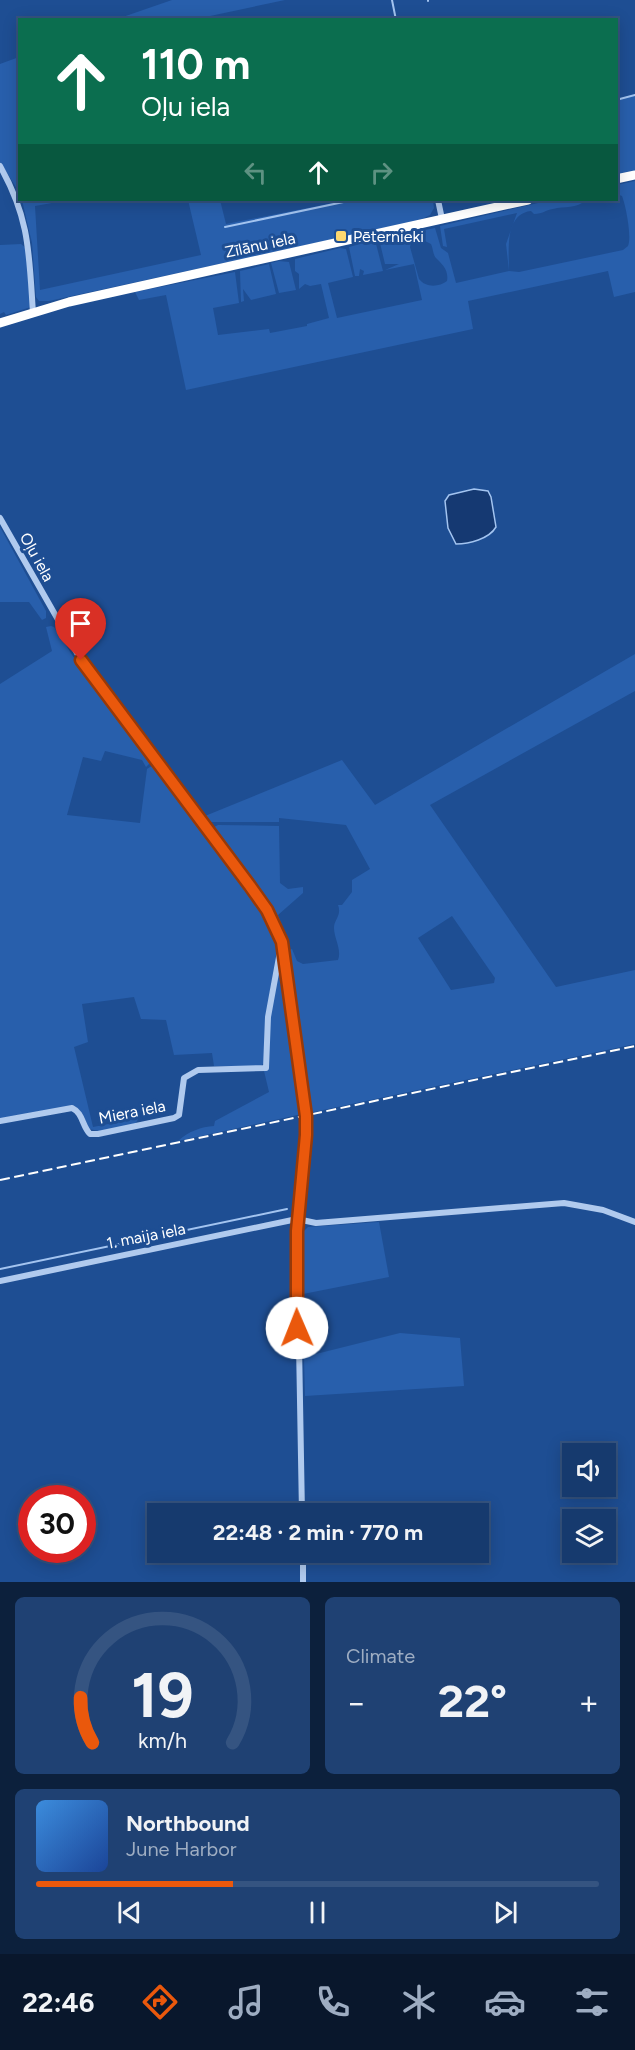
<!DOCTYPE html>
<meta charset="utf-8">
<style>
body{margin:0;font-family:Figtree,sans-serif;background:#1f4173;color:#f1f3f6;height:100vh;display:flex;flex-direction:column;font-size:22px;white-space:nowrap}
*{box-sizing:border-box;margin:0}
p{font-size:20px;color:#9eadc2}
.icon{flex:none;width:33px;height:33px;fill:none;stroke:currentColor;stroke-width:2;stroke-linecap:round;stroke-linejoin:round}
.map{position:relative;height:1582px;overflow:hidden}
.sheet{display:flex;flex-direction:column;gap:15px;padding:15px;background:#0c203c;flex:1}
.sheet>*{flex:none}
.top-card{position:absolute;left:18px;top:18px;width:600px;height:183px;border-radius:0px;box-shadow:0 3px 15px #0003,0 0 0 2px #355481;background:#0b6e4f;color:#fff;overflow:hidden}
.fabs{position:absolute;left:562px;top:1443px;display:grid;gap:12px}
.fabs a{display:grid;place-items:center;width:54px;height:54px;border-radius:0px;background:#163a6e;box-shadow:0 3px 15px #0003,0 0 0 2px #355481;font-size:30px}
.speed{position:absolute;left:18px;top:1485px;display:flex;gap:12px;font-size:30px;font-weight:700;text-align:center}
.speed>*{display:grid;place-content:center;width:78px;height:78px;border-radius:50%;background:#163a6e;box-shadow:0 3px 15px #0003,0 0 0 2px #355481;line-height:1}
.speed .limit{border:9px solid #d22;background:#fff;color:#111}
.pin{position:absolute;display:grid;place-items:center;width:51px;height:51px;color:#fff;margin:-62px -26px;border-radius:50% 50% 50% 0;rotate:-45deg;box-shadow:0 0 6px #0007}
.pin .icon{rotate:45deg}
.me{position:absolute;width:66px;margin:-33px;rotate:359deg;stroke-linejoin:round;filter:drop-shadow(0 0 4px #0008)}
.turn{display:flex;align-items:center;gap:21px;height:126px;padding:0 24px;font-size:27px}
.turn .icon{width:78px;height:78px;stroke-width:2.5}
.turn b{display:block;font-size:42px;line-height:51px}
.lanes{display:flex;align-items:center;height:57px;padding:0 24px;background:#0003;justify-content:center;gap:30px;direction:ltr}
.lanes .off{opacity:.35}
.big{font-size:45px;font-weight:700;line-height:1.1}
.sheet .card{flex:1;display:flex;flex-direction:column;justify-content:center;gap:9px;min-width:0;padding:0 21px;border-radius:9px;background:#1f4173}
.sheet .dial{align-items:center;gap:0}
.dial svg{height:156px;overflow:visible;fill:none;stroke:#355481;stroke-width:7;stroke-linecap:round;text-anchor:middle}
.dial text{fill:#f1f3f6;stroke:none}
.song{display:flex;align-items:center;gap:18px}
.cover{width:72px;height:72px;border-radius:9px;background:linear-gradient(135deg,hsl(210 70% 55%),hsl(220 70% 35%))}
.played{height:6px;border-radius:3px;background:linear-gradient(90deg,#ea580c 35%,#355481 35%)}
.keys{display:flex;justify-content:space-around;direction:ltr}
.heat{display:flex;justify-content:space-between;align-items:center;font-size:33px;direction:ltr}
.sheet .tiles{flex:1;display:grid;gap:15px;grid-template-columns:1fr 1fr}
.card:last-child{grid-column:span 2}
.trip{position:absolute;left:147px;top:1503px;width:342px;height:60px;border-radius:0px;background:#163a6e;box-shadow:0 3px 15px #0003,0 0 0 2px #355481;font-weight:700;line-height:60px;text-align:center}
.tab-bar{display:flex;height:96px;justify-content:space-around;align-items:center;background:#09172c;color:#9eadc2}
.tab-bar .icon{width:42px;height:42px}
.tab-bar .on{color:#ea580c}
.tab-bar b{font-size:27px;color:#f1f3f6}
.map>svg:first-child{display:block}
.green{fill:#285fac;fill-rule:evenodd}
.water{fill:#153972;stroke:#a3c4f0;stroke-width:1.5}
.lines{fill:none;stroke-linecap:round;stroke-linejoin:round}
.stream{stroke:#a3c4f0;stroke-width:2}
.minor{stroke:#b0caee;stroke-width:6}
.highway{stroke:#fff;stroke-width:9}
.rail{stroke:#fff;stroke-width:2;stroke-dasharray:10 4.5;stroke-linecap:butt}
.route-casing{stroke:#983908;stroke-width:15}
.route{stroke:#ea580c;stroke-width:10}
.poi-dot{fill:#fdd870;stroke:#1e4e93;stroke-width:2}
.labels{text-anchor:middle;dominant-baseline:central;stroke-width:6;stroke-linejoin:round;paint-order:stroke}
.poi-label{font-size:16px;fill:#fff;stroke:#1e4e93;text-anchor:start}
.street-label{font-size:16px;fill:#fff;stroke:#1e4e93}
</style>
<div class="map">
<svg width="635" height="1582" viewBox="0 0 635 1582">
<rect width="100%" height="100%" fill="#1e4e93"/>
<g class="green">
<polygon points="172,0 285,0 196,19 117,19"/>
<polygon points="19,57 19,192 0,162 0,64"/>
<polygon points="635,95 635,170 617,174 617,100"/>
<path d="M635,181V292L614,297L608,271L468,301L473,329L186,390L166,295L139,300L135,292L235,272L239,303L213,308L218,335L269,329L270,333L307,326V324L329,318L321,284L310,286L305,284L299,289V274L295,271V259L340,248L346,249L353,277L328,283L337,318L422,300L414,264L385,270L399,264H385L379,239L435,228L441,248L448,253L456,283L509,271L506,244L517,213L444,229L447,247L443,246L440,226L551,200H586C577,209 564,206 553,209C545,210 543,214 534,214L531,211C504,214 509,252 509,271L519,272L623,250L628,246C632,237 626,206 622,196L617,194V185ZM418,236H422L425,241L431,244C433,248 433,255 436,258C442,264 449,270 447,281C439,287 426,288 419,279L410,247L412,239Z"/>
<polygon points="22,200 69,200 35,206 40,290 201,255 188,200 220,200 226,224 348,200 433,200 434,208 430,215 422,219 344,237 343,235 337,236 338,238 49,301 39,301 36,297 32,243"/>
<polygon points="375,240 383,271 363,275 364,271 360,269 359,276 355,276 349,247"/>
<polygon points="21,244 27,249 31,307 6,315 4,312 0,314 0,245"/>
<polygon points="279,261 289,262 296,290 279,293 271,263"/>
<polygon points="269,264 276,294 251,300 243,289 244,301 241,302 240,271"/>
<polygon points="0,527 46,611 46,618 42,620 29,602 0,602"/>
<polygon points="51,626 54,627 80,667 151,762 146,767 142,760 105,751 101,761 83,757 67,815 140,823 147,769 153,765 254,897 275,937 277,949 266,1016 264,1063 261,1066 214,1066 212,1053 174,1055 166,1020 141,1019 134,997 82,1004 88,1042 74,1047 93,1127 139,1118 135,1124 99,1131 89,1129 82,1113 76,1107 0,1119 0,684 52,651 46,627"/>
<path d="M635,654V691L430,805L556,987L635,970V1044L309,1113L286,951L292,949L297,961L303,964L338,960C342,950 334,938 334,928C334,919 342,916 338,905H342L352,892V880L370,869L346,825L279,818V822H208L205,816L342,760L375,805ZM452,916L495,978L494,983L451,990L418,938Z"/>
<polygon points="218,825 279,826 280,883 288,889 303,887 303,893 278,915 290,946 286,946 272,909 212,828"/>
<path d="M281,968L302,1114L178,1141C189,1131 201,1127 214,1126L215,1121L269,1092L264,1071L266,1069L270,1018L278,969Z"/>
<polygon points="379,1222 389,1277 303,1294 303,1232 308,1227"/>
<polygon points="400,1333 460,1338 464,1386 305,1396 304,1357"/>
</g>
<path class="water" d="M474,489L488,491L491,497L496,527C489,539 469,544 456,544L448,528L445,501L449,495Z"/>
<g class="lines">
<g class="stream">
<polyline points="392,0 396,20"/>
<polyline points="428,0 428,1"/>
<polyline points="616,100 635,95"/>
<polyline points="225,227 353,200"/>
<polyline points="0,1269 287,1209"/>
</g>
<g class="minor">
<path d="M0,166C30,219 29,254 33,313"/>
<polyline points="438,200 442,219"/>
<polyline points="0,518 81,660 250,886 267,910 282,942 306,1121 297,1231 302,1514"/>
<path d="M0,1121L72,1108C83,1113 82,1126 90,1134H98L174,1118L179,1115L184,1078L198,1070L266,1068L268,1017L281,946"/>
<polyline points="0,1281 297,1219 316,1223 564,1203 603,1210 635,1222"/>
<polyline points="303,1552 303,1582"/>
</g>
<g class="highway">
<polyline points="616,179 635,175"/>
<polyline points="0,323 69,302 528,200"/>
</g>
<polyline class="rail" points="0,1180 635,1046"/>
</g>
<g class="lines">
<g class="route-casing">
<polyline id="route" points="81,660 250,886 267,910 282,942 306,1116 306,1135 297,1231 297,1328"/>
</g>
<use href="#route" class="route"/>
</g>
<rect class="poi-dot" x="335" y="230" width="12" height="12" rx="3"/>
<g class="labels">
<g class="poi-label">
<text x="353" y="236">Pēternieki</text>
</g>
<g class="street-label">
<text transform="translate(260 245) rotate(-12)">Zīlānu iela</text>
<text transform="translate(37 557) rotate(61)">Oļu iela</text>
<text transform="translate(132 1112) rotate(-11)">Miera iela</text>
<text transform="translate(146 1236) rotate(-11)">1. maija iela</text>
</g>
</g>
</svg>
<div class="fabs">
<a><svg class="icon" aria-label="sound" viewBox="0 0 24 24"><path d="M4 9h4l5-4v14l-5-4H4zM17 9q2 3 0 6"/></svg></a>
<a><svg class="icon" aria-label="layers" viewBox="0 0 24 24"><path d="M12 4l9 5-9 5-9-5zM3 14l9 5 9-5"/></svg></a>
</div>
<div class="speed"><div class="limit">30</div></div>
<div class="pin" style="left:81px;top:660px;background:#d93025"><svg class="icon" aria-label="arrive" viewBox="0 0 24 24"><path d="M6 21V4h12l-3 4 3 4H6"/></svg></div>
<svg class="me" style="left:297px;top:1328px" viewBox="-20 -20 40 40"><circle r="19" fill="#fff"/><path d="M0-13L10 11 0 6-10 11z" fill="#ea580c"/></svg>
<div class="trip">22:48 · 2 min · 770 m</div>
<div class="top-card">
<div class="turn"><svg class="icon" aria-label="ahead" viewBox="0 0 24 24"><path d="M12 20V5M6 11l6-6 6 6"/></svg><div><b>110 m</b>Oļu iela</div></div>
<div class="lanes"><svg class="icon off" aria-label="left" viewBox="0 0 24 24"><path d="M17 20v-9H6M10 6l-5 5 5 5"/></svg><svg class="icon" aria-label="ahead" viewBox="0 0 24 24"><path d="M12 20V5M6 11l6-6 6 6"/></svg><svg class="icon off" aria-label="right" viewBox="0 0 24 24"><path d="M7 20v-9h11M14 6l5 5-5 5"/></svg></div>
</div>
</div>
<section class="sheet">
<div class="tiles">
<div class="card dial"><svg viewBox="0 0 100 80">
<path d="M14 69A42 42 0 1 1 86 69"/>
<path d="M14 69A42 42 0 0 1 8 46" stroke="#ea580c"/>
<text x="50" y="56" font-size="32" font-weight="700">19</text>
<text x="50" y="72" font-size="11">km/h</text>
</svg></div>
<div class="card"><p>Climate</p>
<div class="heat"><a>−</a><b class="big">22°</b><a>+</a></div>
</div>
<div class="card">
<div class="song"><i class="cover"></i><div><b>Northbound</b><p>June Harbor</p></div></div>
<div class="played"></div>
<div class="keys"><svg class="icon" aria-label="previous" viewBox="0 0 24 24"><path d="M18 5L8 12l10 7zM5 5v14"/></svg><svg class="icon" aria-label="pause" viewBox="0 0 24 24"><path d="M8 5v14M16 5v14"/></svg><svg class="icon" aria-label="next" viewBox="0 0 24 24"><path d="M6 5l10 7-10 7zM19 5v14"/></svg></div>
</div>
</div>
</section>
<nav class="tab-bar">
<b>22:46</b>
<svg class="icon on" aria-label="directions" viewBox="0 0 24 24"><path d="M12 3l9 9-9 9-9-9zM9 14v-3h6M13 9l2 2-2 2"/></svg>
<svg class="icon" aria-label="music" viewBox="0 0 24 24"><path d="M9 18V5l10-2v13"/><circle cx="6" cy="18" r="3"/><circle cx="16" cy="16" r="3"/></svg>
<svg class="icon" aria-label="phone" viewBox="0 0 24 24"><path d="M5 4h4l2 5-3 2q2 4 5 5l2-3 5 2v4C11 20 4 13 5 4z"/></svg>
<svg class="icon" aria-label="climate" viewBox="0 0 24 24"><path d="M12 3v18M4 7l16 10M4 17L20 7"/></svg>
<svg class="icon" aria-label="car" viewBox="0 0 24 24"><path d="M5 17H2v-5l4-1 3-4h7l3 4 3 1v5h-3M9 17h6M6 11h13"/><circle cx="7" cy="17" r="2"/><circle cx="17" cy="17" r="2"/></svg>
<svg class="icon" aria-label="filters" viewBox="0 0 24 24"><path d="M4 7h16M4 17h16"/><circle cx="9" cy="7" r="2"/><circle cx="15" cy="17" r="2"/></svg>
</nav>
